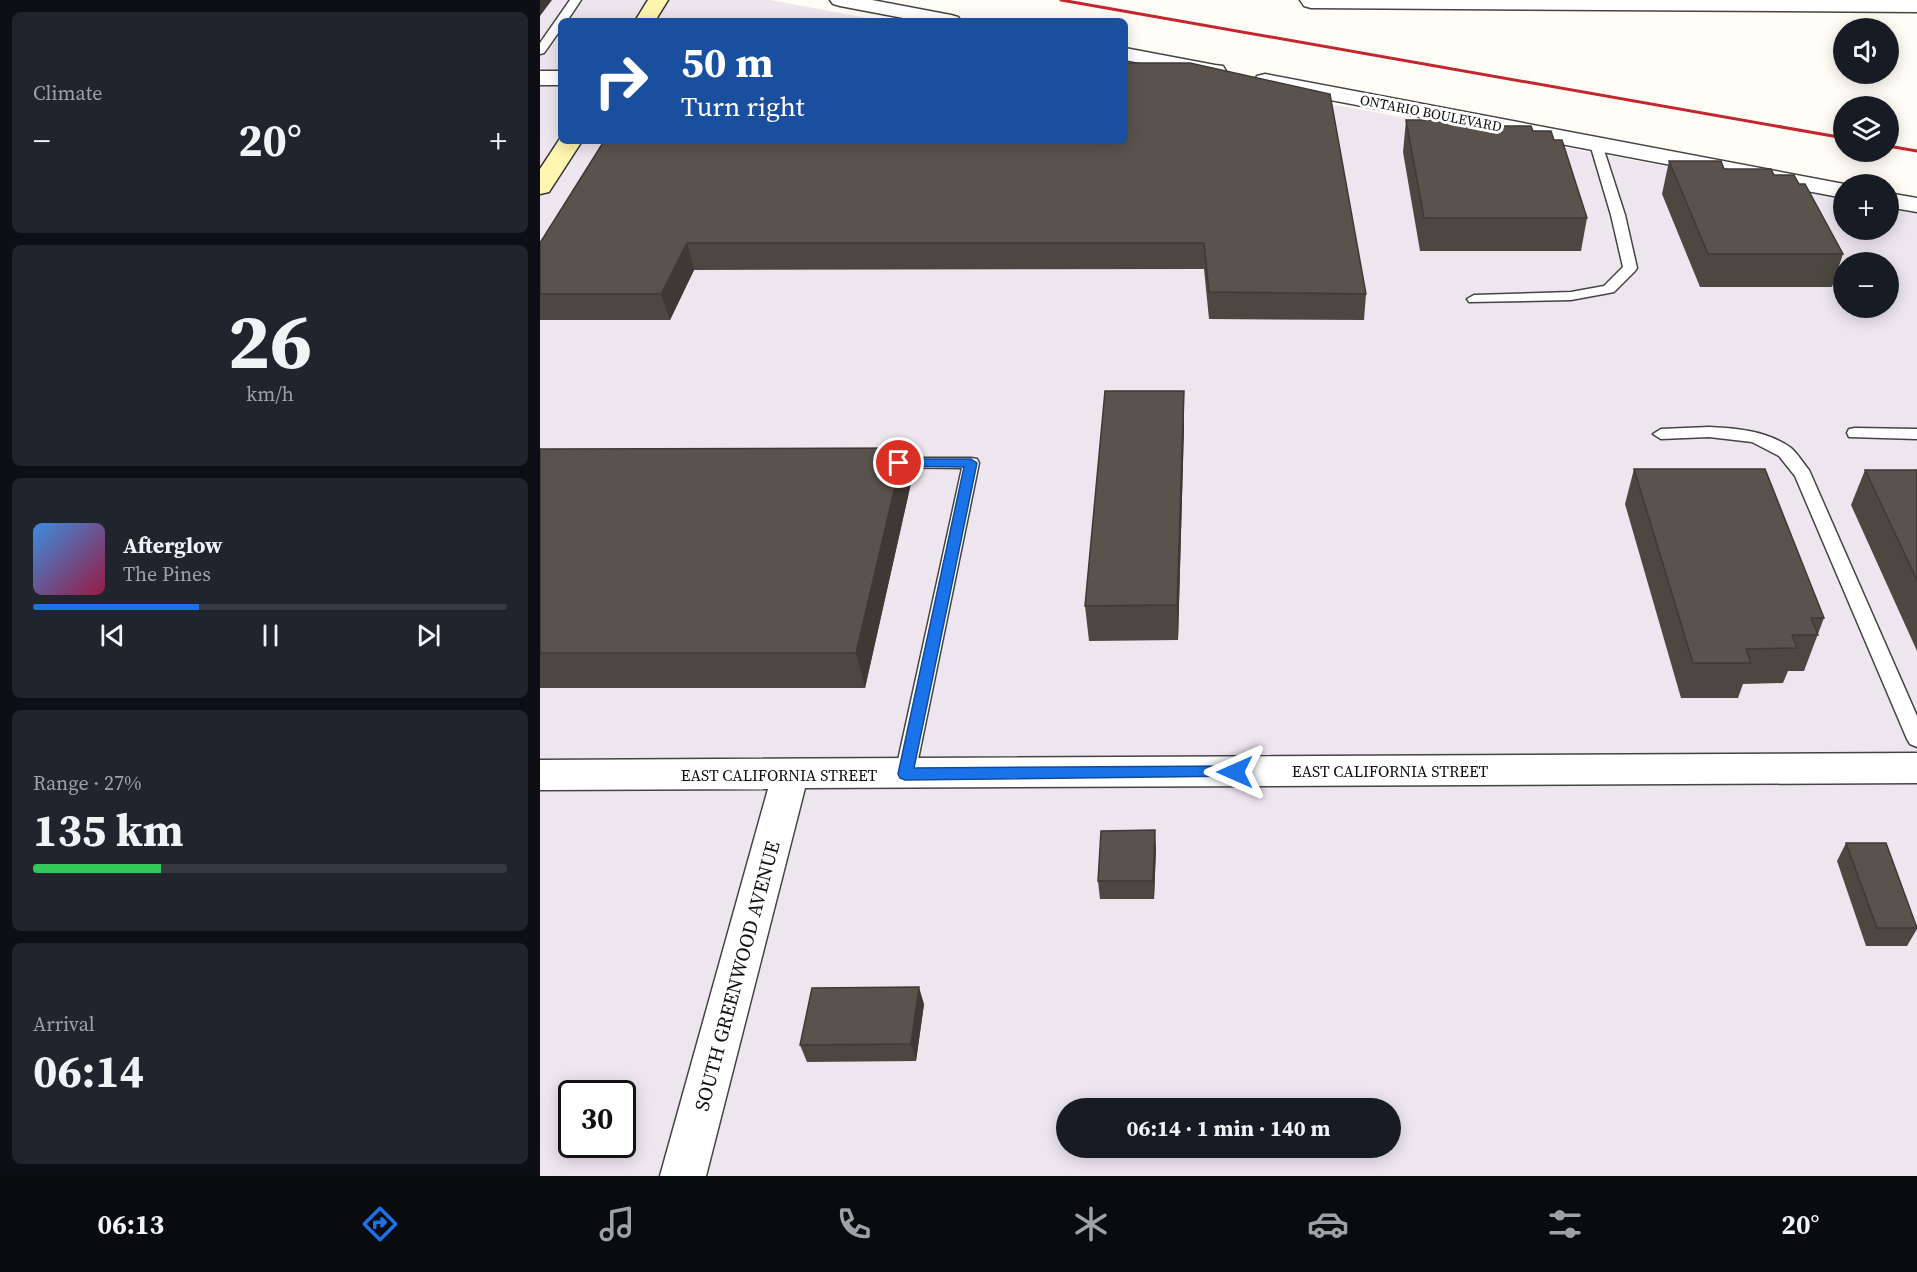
<!DOCTYPE html>
<meta charset="utf-8">
<style>
body{margin:0;font-family:"Source Serif 4",serif;background:#20242c;color:#f1f3f6;height:100vh;display:flex;flex-direction:column;font-size:22px;white-space:nowrap}
*{box-sizing:border-box;margin:0}
p{font-size:20px;color:#9ea1a6}
.icon{flex:none;width:33px;height:33px;fill:none;stroke:currentColor;stroke-width:2;stroke-linecap:round;stroke-linejoin:round}
.map{position:relative;flex:1;overflow:hidden}
.drawer{display:flex;flex-direction:column;gap:12px;padding:12px;background:#0d0f14;width:540px}
.drawer>*{flex:none}
.top-card{position:absolute;left:18px;top:18px;width:570px;height:126px;border-radius:9px;box-shadow:0 3px 15px #0003;background:#1a4fa0;color:#fff;overflow:hidden}
.controls{position:absolute;left:1293px;top:18px;display:grid;gap:12px}
.controls a{display:grid;place-items:center;width:66px;height:66px;border-radius:50%;background:#171b24;box-shadow:0 3px 15px #0003;font-size:30px}
.speed{position:absolute;left:18px;top:1080px;display:flex;gap:12px;font-size:30px;font-weight:700;text-align:center}
.speed>*{display:grid;place-content:center;width:78px;height:78px;border-radius:50%;background:#171b24;box-shadow:0 3px 15px #0003;line-height:1}
.speed .limit{border:3px solid #111;border-radius:9px;background:#fff;color:#111}
.pin{position:absolute;display:grid;place-items:center;width:51px;height:51px;color:#fff;margin:-26px;border:3px solid #fff;border-radius:50%;box-shadow:0 2px 6px #0007}
.me{position:absolute;width:66px;margin:-33px;rotate:270deg;stroke-linejoin:round;filter:drop-shadow(0 0 4px #0008)}
.turn{display:flex;align-items:center;gap:21px;height:126px;padding:0 24px;font-size:27px}
.turn .icon{width:78px;height:78px;stroke-width:2.5}
.turn b{display:block;font-size:42px;line-height:51px}
.big{font-size:45px;font-weight:700;line-height:1.1}
.drawer .card{flex:1;display:flex;flex-direction:column;justify-content:center;gap:9px;min-width:0;padding:0 21px;border-radius:9px;background:#20242c}
.drawer .dial{align-items:center;gap:0}
.dial b{font-size:78px;line-height:1}
.song{display:flex;align-items:center;gap:18px}
.cover{width:72px;height:72px;border-radius:9px;background:linear-gradient(135deg,hsl(210 70% 55%),hsl(340 70% 35%))}
.played{height:6px;border-radius:3px;background:linear-gradient(90deg,#1a73e8 35%,#363941 35%)}
.keys{display:flex;justify-content:space-around;direction:ltr}
.heat{display:flex;justify-content:space-between;align-items:center;font-size:33px;direction:ltr}
.charge{height:9px;border-radius:4px;background:linear-gradient(90deg,#34c759 27%,#363941 0)}
.trip{position:absolute;left:516px;top:1098px;width:345px;height:60px;border-radius:30px;background:#171b24;box-shadow:0 3px 15px #0003;font-weight:700;line-height:60px;text-align:center}
.menu{display:flex;height:96px;justify-content:space-around;align-items:center;background:#090b0e;color:#9ea1a6}
.menu .icon{width:42px;height:42px}
.menu .current{color:#1a73e8}
.menu b{font-size:27px;color:#f1f3f6}
main{display:flex;flex:1;min-height:0}
.map>svg:first-child{display:block}
.industrial{fill:#eee6ef;fill-rule:evenodd}
.lines{fill:none;stroke-linecap:round;stroke-linejoin:round}
.lane-casing{stroke:#444;stroke-width:3}
.street-casing{stroke:#444;stroke-width:3}
.secondary-casing{stroke:#333;stroke-width:3}
.lane{fill:#fff;fill-rule:evenodd}
.street{fill:#fff;fill-rule:evenodd}
.secondary{fill:#fff6b0;fill-rule:evenodd}
.rail{stroke:#c4262e;stroke-width:3}
.wall{fill:#4d4742}
.shaded-wall{fill:#3f3936}
.building{fill:#5a524d;stroke:#3f3936;stroke-width:1.5}
.route{fill:#1a73e8;stroke:#114b97;stroke-width:1.5}
.labels{text-anchor:middle;dominant-baseline:central;stroke-width:6;stroke-linejoin:round;paint-order:stroke}
.far-street-label{font-size:14px;fill:#111;stroke:#fff}
.street-label{font-size:16px;fill:#111;stroke:#fff}
.near-street-label{font-size:20px;fill:#111;stroke:#fff}
</style>
<main>
<section class="drawer">
<div class="card"><p>Climate</p>
<div class="heat"><a>−</a><b class="big">20°</b><a>+</a></div>
</div>
<div class="card dial"><b>26</b><p>km/h</p></div>
<div class="card">
<div class="song"><i class="cover"></i><div><b>Afterglow</b><p>The Pines</p></div></div>
<div class="played"></div>
<div class="keys"><svg class="icon" aria-label="previous" viewBox="0 0 24 24"><path d="M18 5L8 12l10 7zM5 5v14"/></svg><svg class="icon" aria-label="pause" viewBox="0 0 24 24"><path d="M8 5v14M16 5v14"/></svg><svg class="icon" aria-label="next" viewBox="0 0 24 24"><path d="M6 5l10 7-10 7zM19 5v14"/></svg></div>
</div>
<div class="card"><p>Range · 27%</p><b class="big">135 km</b><div class="charge"></div></div>
<div class="card"><p>Arrival</p><b class="big">06:14</b></div>
</section>
<div class="map">
<svg width="1377" height="1176" viewBox="0 0 1377 1176">
<rect width="100%" height="100%" fill="#fffdf5"/>
<path class="industrial" d="M0,0H230L343,21H21V141H585V66L1303,199L1304,230H1348L1349,207L1377,213V1176H0ZM1304,262H1348V308H1304ZM32,1094H82V1144H32ZM526,1108H850V1148H526Z"/>
<g class="lines">
<g class="lane-casing">
<g id="lane">
<polygon points="30,0 41,0 27,21 21,21 21,29 4,53 0,54 0,43"/>
<polygon points="1056,140 1062,144 1085,215 1097,268 1095,271 1074,292 1069,293 1031,300 929,302 927,299 934,295 1031,292 1064,286 1083,267 1071,215 1050,144"/>
<path d="M1169,427C1196,428 1228,431 1251,448C1258,454 1263,463 1269,470L1377,716V747L1370,744L1367,739L1255,476L1239,456L1212,442L1169,437L1121,439L1113,434L1121,429Z"/>
<polygon points="1315,428 1377,429 1377,439 1309,437 1307,433 1309,429"/>
<polygon points="344,458 431,458 437,459 439,463 375,774 372,780 365,782 358,780 355,774 422,468 338,467 336,463 338,459"/>
</g>
</g>
<g class="street-casing">
<g id="street">
<polygon points="290,0 332,0 411,15 418,17 421,21 379,21 300,6 293,4"/>
<polygon points="760,0 1377,0 1377,12 771,8 764,6"/>
<polygon points="585,48 675,65 683,66 686,71 683,76 675,77 585,60"/>
<rect x="0" y="71" width="21" height="14"/>
<polygon points="725,74 1304,184 1307,184 1304,184 1304,198 717,86 714,81 717,76"/>
<polygon points="1348,193 1377,198 1377,212 1348,207"/>
<polygon points="1377,753 1377,783 265,788 166,1176 120,1176 228,789 0,790 0,760"/>
</g>
</g>
<g class="secondary-casing">
<g id="secondary">
<polygon points="108,0 128,0 115,21 95,21"/>
<polygon points="21,137 21,141 42,141 9,192 0,194 0,169"/>
</g>
</g>
<use href="#lane" class="lane"/>
<use href="#street" class="street"/>
<use href="#secondary" class="secondary"/>
<g class="rail">
<polyline points="521,0 1304,138"/>
<polyline points="1348,146 1377,151"/>
</g>
</g>
<g class="wall">
<polygon points="866,120 993,131 1014,140 1047,218 1041,251 880,251 863,152"/>
<polygon points="585,141 826,294 824,320 669,319 664,269 154,270 130,320 0,320 0,243"/>
<polygon points="1129,161 1234,175 1259,184 1303,254 1292,287 1160,287 1122,194"/>
<polygon points="644,426 638,640 549,641 545,606"/>
<polygon points="0,449 371,483 325,688 0,688"/>
<polygon points="1094,469 1284,618 1264,671 1248,671 1243,683 1203,684 1198,698 1141,698 1085,504"/>
<polygon points="1325,470 1377,470 1377,651 1311,505"/>
<polygon points="1306,843 1377,926 1377,929 1367,946 1326,946 1297,861"/>
<polygon points="616,848 614,899 560,899 558,881"/>
<polygon points="384,1004 376,1061 267,1062 260,1045"/>
</g>
<g class="shaded-wall">
<polygon points="0,0 12,0 0,16"/>
<polygon points="147,243 154,270 130,320 121,294"/>
<polygon points="644,391 644,426 638,640 637,605"/>
<polygon points="364,448 371,483 325,688 316,653"/>
<polygon points="615,830 616,848 614,899 613,881"/>
<polygon points="379,987 384,1004 376,1061 371,1044"/>
</g>
<g class="building">
<polygon points="585,63 650,63 790,94 826,294 669,292 664,243 147,243 121,294 0,294 0,243 64,141 585,141"/>
<polygon points="866,120 941,120 943,126 991,126 993,131 1011,131 1014,140 1022,140 1047,218 884,218"/>
<polygon points="1129,161 1181,161 1184,169 1231,169 1234,175 1254,175 1259,184 1265,184 1303,254 1168,254"/>
<polygon points="565,391 644,391 637,605 545,606"/>
<polygon points="364,448 316,653 0,653 0,449"/>
<polygon points="1094,469 1225,469 1284,618 1271,618 1278,635 1252,635 1257,648 1206,649 1211,663 1153,663"/>
<polygon points="1325,470 1377,470 1377,580"/>
<polygon points="615,830 613,881 558,881 561,831"/>
<polygon points="1306,843 1346,843 1377,928 1337,928"/>
<polygon points="379,987 371,1044 260,1045 272,988"/>
</g>
<polygon class="route" points="359,459 431,459 437,463 374,768 695,766 700,768 702,772 700,776 365,780 360,778 358,774 424,467 355,466 353,463 355,460"/>
<g class="labels">
<g class="far-street-label">
<text transform="translate(891 113) rotate(11)">ONTARIO BOULEVARD</text>
</g>
<g class="street-label">
<text x="850" y="771">EAST CALIFORNIA STREET</text>
<text x="239" y="775">EAST CALIFORNIA STREET</text>
</g>
<g class="near-street-label">
<text transform="translate(197 976) rotate(-75)">SOUTH GREENWOOD AVENUE</text>
</g>
</g>
</svg>
<div class="controls">
<a><svg class="icon" aria-label="sound" viewBox="0 0 24 24"><path d="M4 9h4l5-4v14l-5-4H4zM17 9q2 3 0 6"/></svg></a>
<a><svg class="icon" aria-label="layers" viewBox="0 0 24 24"><path d="M12 4l9 5-9 5-9-5zM3 14l9 5 9-5"/></svg></a>
<a>+</a>
<a>−</a>
</div>
<div class="speed"><div class="limit">30</div></div>
<div class="pin" style="left:359px;top:463px;background:#d93025"><svg class="icon" aria-label="arrive" viewBox="0 0 24 24"><path d="M6 21V4h12l-3 4 3 4H6"/></svg></div>
<svg class="me" style="left:695px;top:772px" viewBox="-20 -20 40 40"><path d="M0-17L14 15 0 8-14 15z" fill="#1a73e8" stroke="#fff" stroke-width="4"/></svg>
<div class="trip">06:14 · 1 min · 140 m</div>
<div class="top-card">
<div class="turn"><svg class="icon" aria-label="right" viewBox="0 0 24 24"><path d="M7 20v-9h11M14 6l5 5-5 5"/></svg><div><b>50 m</b>Turn right</div></div>
</div>
</div>
</main>
<nav class="menu">
<b>06:13</b>
<svg class="icon current" aria-label="directions" viewBox="0 0 24 24"><path d="M12 3l9 9-9 9-9-9zM9 14v-3h6M13 9l2 2-2 2"/></svg>
<svg class="icon" aria-label="music" viewBox="0 0 24 24"><path d="M9 18V5l10-2v13"/><circle cx="6" cy="18" r="3"/><circle cx="16" cy="16" r="3"/></svg>
<svg class="icon" aria-label="phone" viewBox="0 0 24 24"><path d="M5 4h4l2 5-3 2q2 4 5 5l2-3 5 2v4C11 20 4 13 5 4z"/></svg>
<svg class="icon" aria-label="climate" viewBox="0 0 24 24"><path d="M12 3v18M4 7l16 10M4 17L20 7"/></svg>
<svg class="icon" aria-label="car" viewBox="0 0 24 24"><path d="M5 17H2v-5l4-1 3-4h7l3 4 3 1v5h-3M9 17h6M6 11h13"/><circle cx="7" cy="17" r="2"/><circle cx="17" cy="17" r="2"/></svg>
<svg class="icon" aria-label="filters" viewBox="0 0 24 24"><path d="M4 7h16M4 17h16"/><circle cx="9" cy="7" r="2"/><circle cx="15" cy="17" r="2"/></svg>
<b>20°</b>
</nav>
